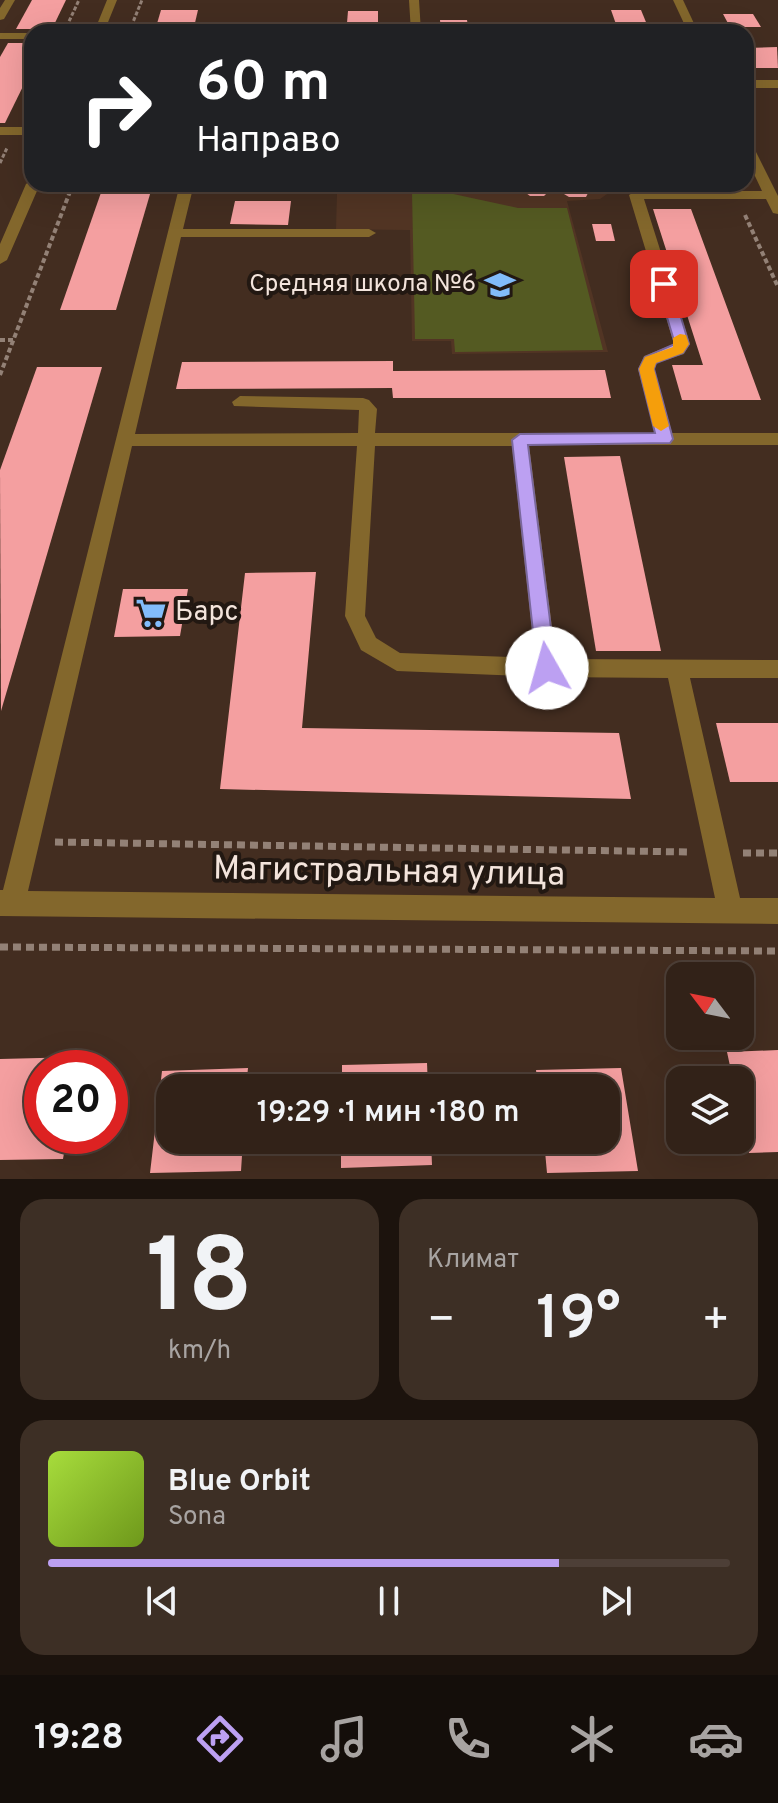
<!DOCTYPE html>
<html lang="ru">
<meta charset="utf-8">
<style>
body{margin:0;font-family:Overpass,sans-serif;background:#3d2f25;color:#f1f3f6;height:100vh;display:flex;flex-direction:column;font-size:30px;white-space:nowrap}
*{box-sizing:border-box;margin:0}
p{font-size:26px;color:#a8a4a2}
.icon{flex:none;width:44px;height:44px;fill:none;stroke:currentColor;stroke-width:2;stroke-linecap:round;stroke-linejoin:round}
.map{position:relative;height:1179px;overflow:hidden}
.panel{display:flex;flex-direction:column;gap:20px;padding:20px;background:#1c130d;flex:1}
.panel>*{flex:none}
.guide{position:absolute;left:24px;top:24px;width:730px;height:168px;border-radius:24px;box-shadow:0 8px 32px #0002,0 0 0 2px #4d3f37;background:#202124;color:#fff;overflow:hidden}
.needle{width:52px;rotate:302deg}
.controls{position:absolute;left:666px;top:962px;display:grid;gap:16px}
.controls a{display:grid;place-items:center;width:88px;height:88px;border-radius:16px;background:#322218;box-shadow:0 8px 32px #0002,0 0 0 2px #4d3f37;font-size:40px}
.speed{position:absolute;left:24px;top:1050px;display:flex;gap:16px;font-size:40px;font-weight:700;text-align:center}
.speed>*{display:grid;place-content:center;width:104px;height:104px;border-radius:50%;background:#322218;box-shadow:0 8px 32px #0002,0 0 0 2px #4d3f37;line-height:1}
.speed .limit{border:12px solid #d22;background:#fff;color:#111}
.pin{position:absolute;display:grid;place-items:center;width:68px;height:68px;color:#fff;margin:-34px;border-radius:16px;box-shadow:0 4px 12px #0006}
.me{position:absolute;width:88px;margin:-44px;rotate:353deg;stroke-linejoin:round;filter:drop-shadow(0 0 6px #0008)}
.turn{display:flex;align-items:center;gap:28px;height:168px;padding:0 40px;font-size:36px}
.turn .icon{width:104px;height:104px;stroke-width:2.5}
.turn b{display:block;font-size:56px;line-height:68px}
.big{font-size:60px;font-weight:600;line-height:1.1}
.panel .card{flex:1;display:flex;flex-direction:column;justify-content:center;gap:12px;min-width:0;padding:0 28px;border-radius:24px;background:#3d2f25}
.panel .dial{align-items:center;gap:0}
.dial b{font-size:104px;line-height:1}
.song{display:flex;align-items:center;gap:24px}
.cover{width:96px;height:96px;border-radius:12px;background:linear-gradient(135deg,hsl(80 70% 55%),hsl(80 70% 35%))}
.played{height:8px;border-radius:4px;background:linear-gradient(90deg,#bca0f2 75%,#4d3f37 75%)}
.keys{display:flex;justify-content:space-around;direction:ltr}
.heat{display:flex;justify-content:space-between;align-items:center;font-size:44px;direction:ltr}
.panel .tiles{flex:1;display:grid;gap:20px;grid-template-columns:1fr 1fr}
.card:last-child{grid-column:span 2}
.trip{position:absolute;left:156px;top:1074px;width:464px;height:80px;border-radius:24px;background:#322218;box-shadow:0 8px 32px #0002,0 0 0 2px #4d3f37;font-weight:600;line-height:80px;text-align:center}
.dock{display:flex;height:128px;justify-content:space-around;align-items:center;background:#140e0a;color:#a8a4a2}
.dock .icon{width:56px;height:56px}
.dock .on{color:#bca0f2}
.dock b{font-size:36px;color:#f1f3f6}
.map>svg:first-child{display:block}
.built{fill:#523524}
.green{fill:#545a22}
.building{fill:#f49fa0}
.lines{fill:none;stroke-linecap:round;stroke-linejoin:round}
.path-far2{stroke:#938176;stroke-width:3;stroke-dasharray:4 2;stroke-linecap:butt}
.path-far1{stroke:#938176;stroke-width:4;stroke-dasharray:5 3;stroke-linecap:butt}
.path{stroke:#938176;stroke-width:7;stroke-dasharray:8 5;stroke-linecap:butt}
.minor{fill:#83672c;fill-rule:evenodd}
.route{fill:#bca0f2;stroke:#7a689d;stroke-width:2}
.slow{fill:#f59e0b}
.labels{text-anchor:middle;dominant-baseline:central;stroke-width:8;stroke-linejoin:round;paint-order:stroke}
.far-poi-label{font-size:24px;fill:#f3e4dc;stroke:#221812;text-anchor:end}
.poi-label{font-size:28px;fill:#f3e4dc;stroke:#221812;text-anchor:start}
.near-street-label{font-size:34px;fill:#f3e4dc;stroke:#221812}
</style>
<div class="map">
<svg width="778" height="1179" viewBox="0 0 778 1179">
<rect width="100%" height="100%" fill="#432d20"/>
<polygon class="built" points="215,184 621,184 600,199 567,201 608,352 452,354 451,341 412,341 410,230 336,229 337,194 319,194 299,188 214,188"/>
<polygon class="green" points="412,192 444,192 518,208 567,208 603,350 455,352 454,339 415,339"/>
<g class="building">
<polygon points="32,0 66,0 52,29 16,29"/>
<polygon points="161,10 198,10 194,27 156,27"/>
<polygon points="611,10 641,10 648,27 617,27"/>
<polygon points="348,11 378,11 378,23 347,23"/>
<polygon points="723,14 753,14 761,27 730,27"/>
<polygon points="440,20 467,20 469,32 441,32"/>
<polygon points="8,43 32,43 32,68 5,123 0,123 0,57"/>
<polygon points="777,47 778,68 750,68 746,60 746,48"/>
<polygon points="104,184 153,184 116,310 60,310"/>
<polygon points="500,184 613,184 603,191 589,191 586,197 569,197 559,191 549,191 544,196 530,196 522,190 507,190"/>
<polygon points="235,201 291,201 288,225 230,224"/>
<polygon points="653,209 691,209 761,400 682,400 672,365 703,365"/>
<polygon points="592,224 611,224 615,241 596,241"/>
<polygon points="393,361 393,371 605,370 611,398 393,398 392,388 176,389 182,362"/>
<polygon points="37,367 102,367 1,711 0,470"/>
<polygon points="620,456 661,651 596,651 564,457"/>
<polygon points="316,572 302,728 619,733 631,799 220,789 245,573"/>
<polygon points="123,589 188,589 180,636 114,637"/>
<polygon points="716,723 778,723 778,782 730,782"/>
<polygon points="778,1050 778,1152 749,1153 740,1110 740,1080 733,1080 727,1052"/>
<polygon points="80,1057 78,1068 42,1068 42,1136 67,1136 63,1159 0,1160 0,1059"/>
<polygon points="427,1063 428,1088 342,1088 342,1065"/>
<polygon points="248,1068 246,1088 170,1088 170,1140 243,1140 241,1171 150,1173 162,1071"/>
<polygon points="621,1068 638,1171 547,1173 544,1140 606,1140 606,1088 538,1088 536,1070"/>
<polygon points="341,1140 431,1140 432,1165 341,1168"/>
</g>
<g class="lines">
<g class="path-far2">
<polyline points="64,32 79,0"/>
<polyline points="129,32 142,0"/>
<polyline points="24,114 32,97"/>
<polyline points="0,163 7,148"/>
<polyline points="70,191 73,184"/>
</g>
<g class="path-far1">
<polyline points="745,215 778,287"/>
<polyline points="0,340 13,340"/>
<polyline points="0,375 71,189"/>
</g>
<g class="path">
<polyline points="55,842 689,852"/>
<polyline points="743,853 778,853"/>
<polyline points="0,947 778,951"/>
</g>
<g class="minor">
<polygon points="5,0 15,0 4,19 0,20 0,8"/>
<polygon points="107,0 117,0 104,32 94,32"/>
<polygon points="409,0 419,0 421,32 411,32"/>
<polygon points="673,0 683,0 698,32 688,32"/>
<rect x="0" y="33" width="32" height="6"/>
<rect x="746" y="80" width="32" height="8"/>
<rect x="0" y="127" width="32" height="8"/>
<path d="M746,140L752,144L778,196V214L773,213L766,199H644L690,344L684,354L657,363L654,369L672,433H778V445H529L556,659L778,660V678H690L740,898H778V924L0,916V890H3L180,184H194L183,229H369L376,233L369,237H181L135,434L358,433L359,410L234,406L232,402L240,396L363,398L369,400L377,409L375,433H655L638,369L644,356L674,344L629,195L636,191H762L746,157ZM132,446H357L345,616L361,650L397,671L547,677L668,678L715,898L28,891ZM375,446H512L535,658L400,653L376,638L365,616Z"/>
<polygon points="32,180 32,184 40,184 7,260 0,264 0,244 26,184"/>
</g>
</g>
<polygon class="route" points="664,280 671,284 689,344 683,353 656,363 654,369 673,439 670,443 528,445 556,668 554,674 547,677 540,674 537,668 512,440 520,434 655,433 639,369 645,357 675,344 657,284"/>
<polygon class="slow" points="680,334 686,335 689,344 683,353 656,363 654,369 669,426 661,431 653,426 639,369 645,357 673,347 673,338"/>
<defs>
<g id="school-bare" transform="scale(2.4)"><path d="M0-5L7-2L0 1L-7-2ZM-4 1L0 2.5L4 1V4Q0 6-4 4Z" fill="#82bcfa" stroke="#221812" stroke-width="2.5" paint-order="stroke"/></g>
<g id="supermarket-bare" transform="scale(2.4)"><path d="M-6-5.5h2.5l.6 2H6L4.5 2H-2.5L-4.4-4H-6ZM-1.5 3.2a1.3 1.3 0 1 0 .1 0ZM3 3.2a1.3 1.3 0 1 0 .1 0Z" fill="#82bcfa" stroke="#221812" stroke-width="2.5" paint-order="stroke"/></g>
</defs>
<g fill-rule="evenodd">
<use href="#school-bare" x="500" y="285"/>
<use href="#supermarket-bare" x="151" y="613"/>
</g>
<g class="labels">
<g class="far-poi-label">
<text x="476" y="285">Средняя школа №6</text>
</g>
<g class="poi-label">
<text x="175" y="613">Барс</text>
</g>
<g class="near-street-label">
<text transform="translate(389 873) rotate(1)">Магистральная улица</text>
</g>
</g>
</svg>
<div class="controls">
<a><svg class="needle" viewBox="-14 -14 28 28"><path d="M0-13l5 13h-10z" fill="#e53935"/><path d="M0 13l5-13h-10z" fill="#a8a4a2"/></svg></a>
<a><svg class="icon" aria-label="layers" viewBox="0 0 24 24"><path d="M12 4l9 5-9 5-9-5zM3 14l9 5 9-5"/></svg></a>
</div>
<div class="speed"><div class="limit">20</div></div>
<div class="pin" style="left:664px;top:284px;background:#d93025"><svg class="icon" aria-label="arrive" viewBox="0 0 24 24"><path d="M6 21V4h12l-3 4 3 4H6"/></svg></div>
<svg class="me" style="left:547px;top:668px" viewBox="-20 -20 40 40"><circle r="19" fill="#fff"/><path d="M0-13L10 11 0 6-10 11z" fill="#bca0f2"/></svg>
<div class="trip">19:29 · 1 мин · 180 m</div>
<div class="guide">
<div class="turn"><svg class="icon" aria-label="right" viewBox="0 0 24 24"><path d="M7 20v-9h11M14 6l5 5-5 5"/></svg><div><b>60 m</b>Направо</div></div>
</div>
</div>
<section class="panel">
<div class="tiles">
<div class="card dial"><b>18</b><p>km/h</p></div>
<div class="card"><p>Климат</p>
<div class="heat"><a>−</a><b class="big">19°</b><a>+</a></div>
</div>
<div class="card">
<div class="song"><i class="cover"></i><div><b>Blue Orbit</b><p>Sona</p></div></div>
<div class="played"></div>
<div class="keys"><svg class="icon" aria-label="previous" viewBox="0 0 24 24"><path d="M18 5L8 12l10 7zM5 5v14"/></svg><svg class="icon" aria-label="pause" viewBox="0 0 24 24"><path d="M8 5v14M16 5v14"/></svg><svg class="icon" aria-label="next" viewBox="0 0 24 24"><path d="M6 5l10 7-10 7zM19 5v14"/></svg></div>
</div>
</div>
</section>
<nav class="dock">
<b>19:28</b>
<svg class="icon on" aria-label="directions" viewBox="0 0 24 24"><path d="M12 3l9 9-9 9-9-9zM9 14v-3h6M13 9l2 2-2 2"/></svg>
<svg class="icon" aria-label="music" viewBox="0 0 24 24"><path d="M9 18V5l10-2v13"/><circle cx="6" cy="18" r="3"/><circle cx="16" cy="16" r="3"/></svg>
<svg class="icon" aria-label="phone" viewBox="0 0 24 24"><path d="M5 4h4l2 5-3 2q2 4 5 5l2-3 5 2v4C11 20 4 13 5 4z"/></svg>
<svg class="icon" aria-label="climate" viewBox="0 0 24 24"><path d="M12 3v18M4 7l16 10M4 17L20 7"/></svg>
<svg class="icon" aria-label="car" viewBox="0 0 24 24"><path d="M5 17H2v-5l4-1 3-4h7l3 4 3 1v5h-3M9 17h6M6 11h13"/><circle cx="7" cy="17" r="2"/><circle cx="17" cy="17" r="2"/></svg>
</nav>
